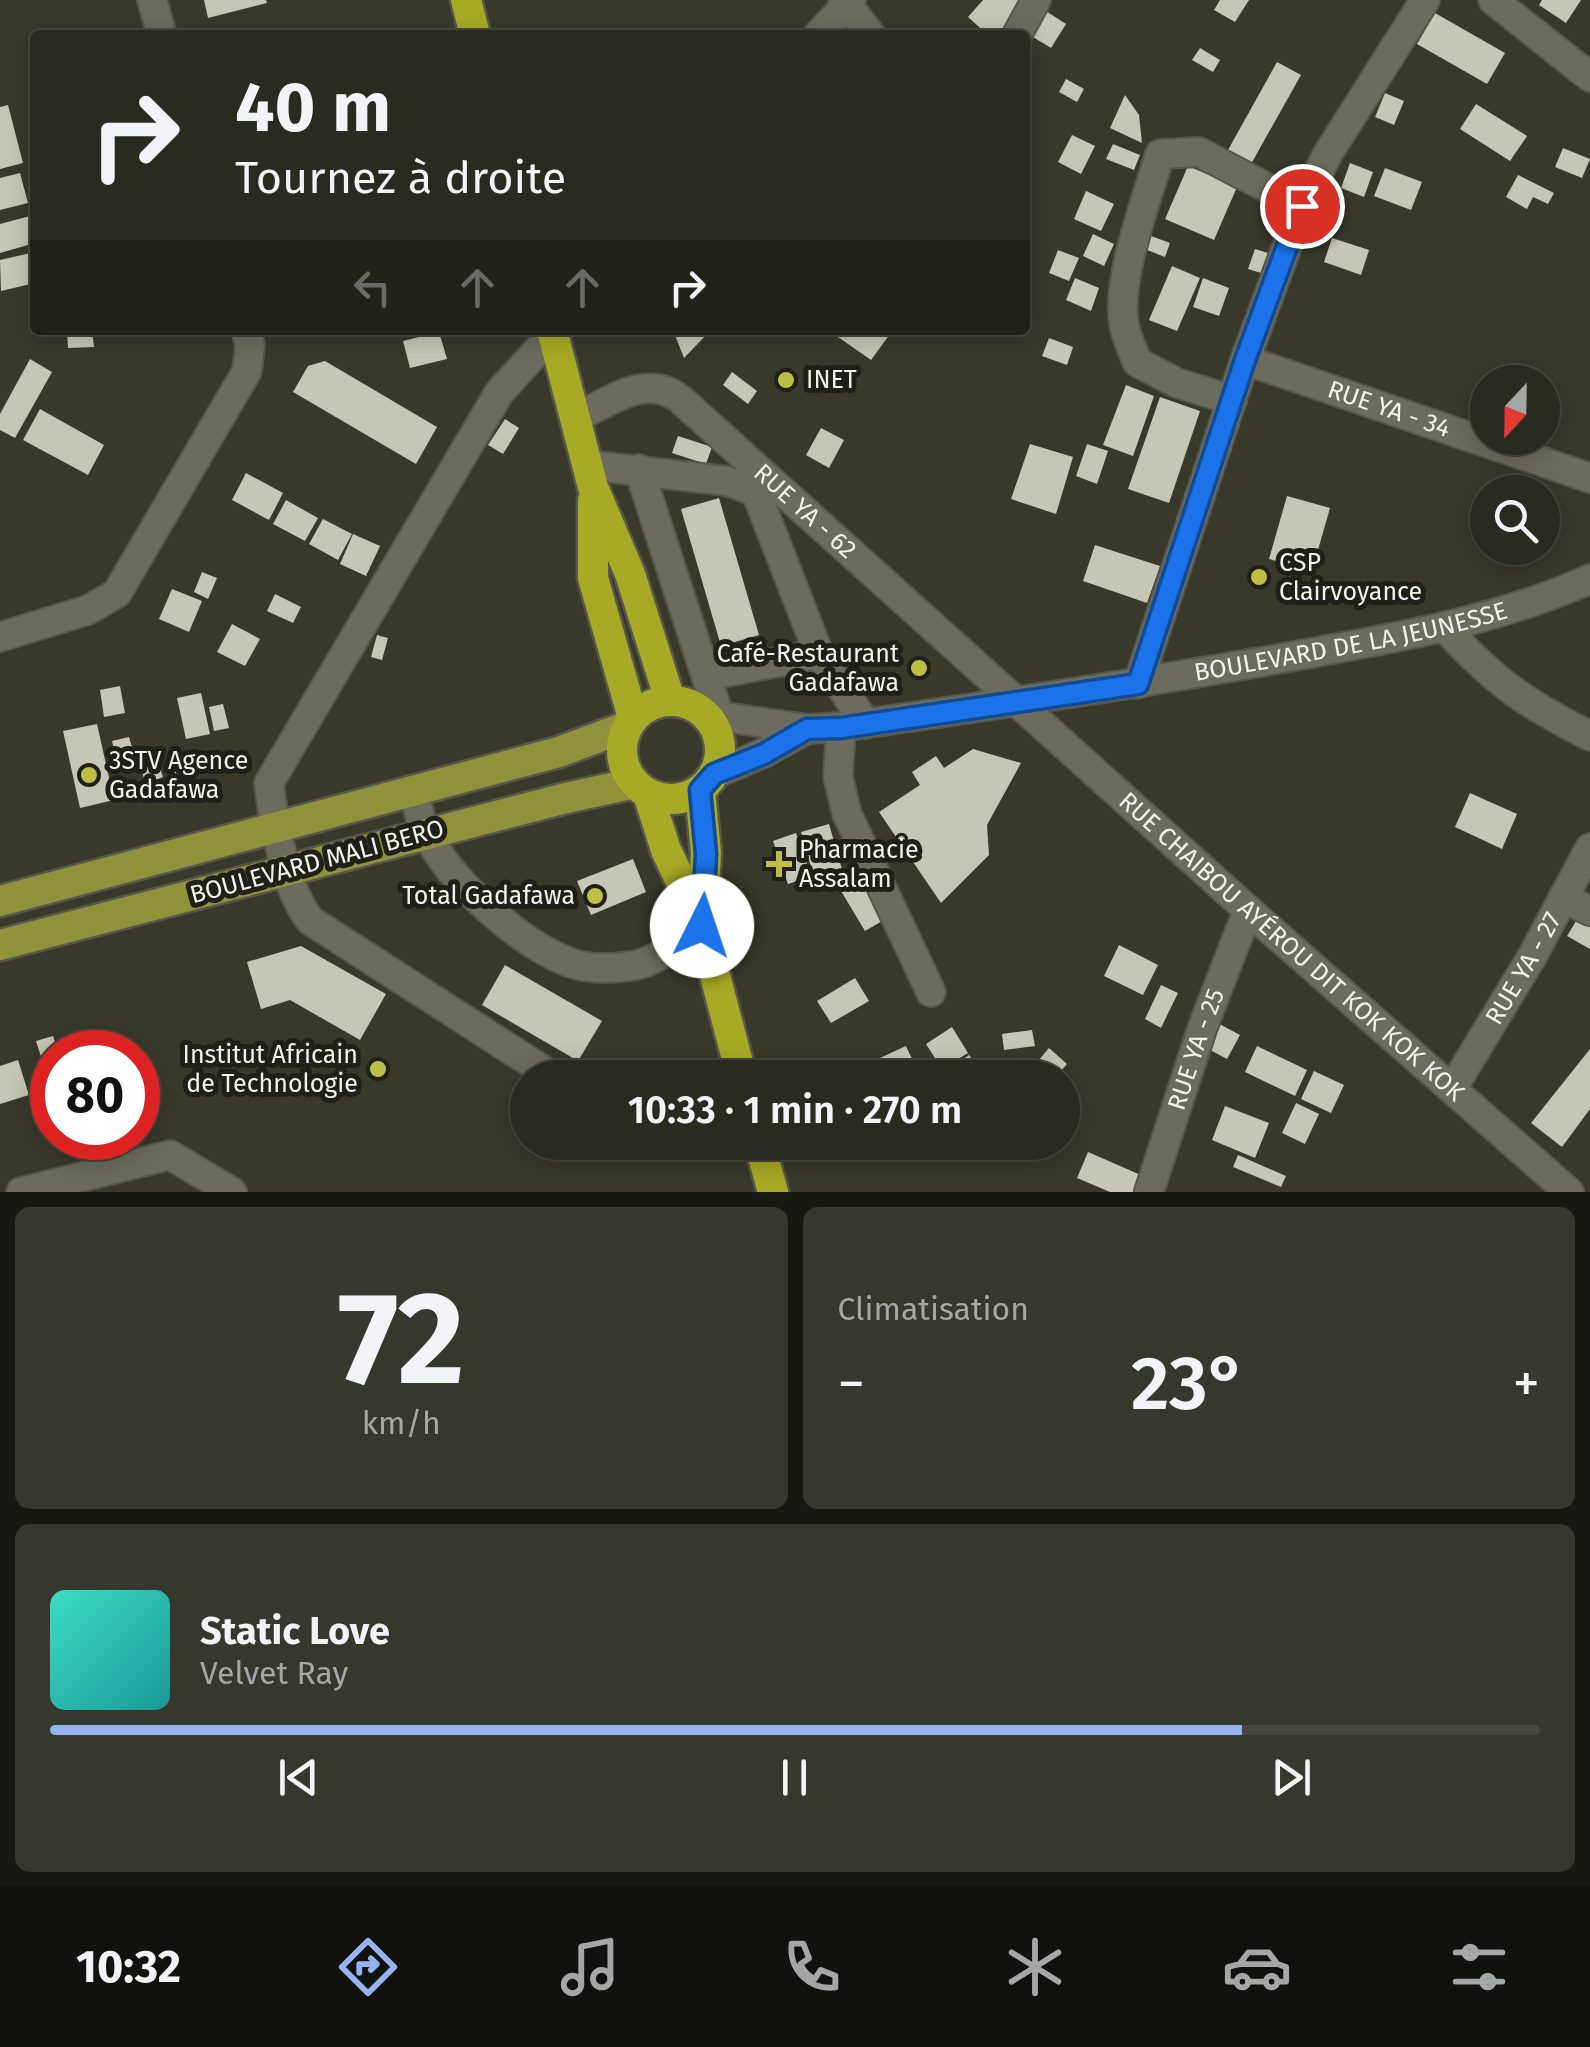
<!DOCTYPE html>
<html lang="fr">
<meta charset="utf-8">
<style>
body{margin:0;font-family:"Fira Sans",sans-serif;background:#36372d;color:#f1f3f6;height:100vh;display:flex;flex-direction:column;font-size:38px;white-space:nowrap}
*{box-sizing:border-box;margin:0}
p{font-size:32px;color:#a5a7a5}
.icon{flex:none;width:55px;height:55px;fill:none;stroke:currentColor;stroke-width:2;stroke-linecap:round;stroke-linejoin:round}
.map{position:relative;height:1192px;overflow:hidden}
.panel{display:flex;flex-direction:column;gap:15px;padding:15px;background:#171812;flex:1}
.panel>*{flex:none}
.hud{position:absolute;left:30px;top:30px;width:1000px;height:305px;border-radius:10px;box-shadow:0 5px 25px #0003,0 0 0 2px #46473e;background:#2a2b20;color:#f1f3f6;overflow:hidden}
.needle{width:65px;rotate:202deg}
.controls{position:absolute;left:1470px;top:365px;display:grid;gap:20px}
.controls a{display:grid;place-items:center;width:90px;height:90px;border-radius:50%;background:#2a2b20;box-shadow:0 5px 25px #0003,0 0 0 2px #46473e;font-size:50px}
.speed{position:absolute;left:30px;top:1030px;display:flex;gap:20px;font-size:50px;font-weight:700;text-align:center}
.speed>*{display:grid;place-content:center;width:130px;height:130px;border-radius:50%;background:#2a2b20;box-shadow:0 5px 25px #0003,0 0 0 2px #46473e;line-height:1}
.speed .limit{border:15px solid #d22;background:#fff;color:#111}
.pin{position:absolute;display:grid;place-items:center;width:85px;height:85px;color:#fff;margin:-42px;border:5px solid #fff;border-radius:50%;box-shadow:0 2px 10px #0007}
.me{position:absolute;width:110px;margin:-55px;rotate:4deg;stroke-linejoin:round;filter:drop-shadow(0 0 8px #0008)}
.turn{display:flex;align-items:center;gap:35px;height:210px;padding:0 40px;font-size:45px}
.turn .icon{width:130px;height:130px;stroke-width:2.5}
.turn b{display:block;font-size:70px;line-height:85px}
.lanes{display:flex;align-items:center;height:95px;padding:0 40px;background:#0003;justify-content:center;gap:50px;direction:ltr}
.lanes .off{opacity:.35}
.big{font-size:75px;font-weight:600;line-height:1.1}
.panel .tile{flex:1;display:flex;flex-direction:column;justify-content:center;gap:15px;min-width:0;padding:0 35px;border-radius:15px;background:#36372d}
.panel .dial{align-items:center;gap:0}
.dial b{font-size:130px;line-height:1}
.song{display:flex;align-items:center;gap:30px}
.cover{width:120px;height:120px;border-radius:15px;background:linear-gradient(135deg,hsl(170 70% 55%),hsl(180 70% 35%))}
.played{height:10px;border-radius:5px;background:linear-gradient(90deg,#95b2f1 80%,#46473e 80%)}
.keys{display:flex;justify-content:space-around;direction:ltr}
.heat{display:flex;justify-content:space-between;align-items:center;font-size:55px;direction:ltr}
.panel .tiles{flex:1;display:grid;gap:15px;grid-template-columns:1fr 1fr}
.tile:last-child{grid-column:span 2}
.trip{position:absolute;left:510px;top:1060px;width:570px;height:100px;border-radius:50px;background:#2a2b20;box-shadow:0 5px 25px #0003,0 0 0 2px #46473e;font-weight:600;line-height:100px;text-align:center}
.tabs{display:flex;height:160px;justify-content:space-around;align-items:center;background:#11110d;color:#a5a7a5}
.tabs .icon{width:70px;height:70px}
.tabs .current{color:#95b2f1}
.tabs b{font-size:45px;color:#f1f3f6}
.map>svg:first-child{display:block}
.building{fill:#c5c6b5}
.lines{fill:none;stroke-linecap:round;stroke-linejoin:round}
.minor-casing{stroke:#56574b;stroke-width:32}
.major-casing{stroke:#56574b;stroke-width:35}
.highway-casing{stroke:#56574b;stroke-width:35}
.minor{stroke:#6b6c5d;stroke-width:28}
.major{stroke:#8f913b;stroke-width:30}
.highway{stroke:#a7aa25;stroke-width:30}
.route-casing{stroke:#114b97;stroke-width:25}
.route{stroke:#1a73e8;stroke-width:18}
.poi-dot{fill:#bcbf43;stroke:#1f2019;stroke-width:4}
.labels{text-anchor:middle;dominant-baseline:central;stroke-width:10;stroke-linejoin:round;paint-order:stroke}
.poi-label{font-size:25px;fill:#f1f2e9;stroke:#1f2019;text-anchor:start}
.street-label{font-size:25px;fill:#f1f2e9;stroke:#1f2019}
</style>
<div class="map">
<svg width="1590" height="1192" viewBox="0 0 1590 1192">
<rect width="100%" height="100%" fill="#38392b"/>
<g class="building">
<polygon points="204,0 266,0 267,3 208,18"/>
<polygon points="983,0 1020,0 1026,6 1000,35 988,35 968,17"/>
<polygon points="1220,0 1249,0 1235,22 1214,10"/>
<polygon points="1542,0 1581,0 1566,23 1539,5"/>
<polygon points="1038,6 1066,24 1051,48 1023,31"/>
<polygon points="1435,13 1505,53 1487,84 1417,44"/>
<polygon points="1200,48 1220,60 1213,72 1192,60"/>
<polygon points="1277,62 1301,75 1251,164 1228,150"/>
<polygon points="1066,79 1084,89 1077,102 1059,92"/>
<polygon points="1385,93 1404,101 1394,125 1375,117"/>
<polygon points="1125,95 1139,115 1142,143 1110,128"/>
<polygon points="1476,104 1527,136 1510,161 1460,129"/>
<polygon points="8,105 23,163 0,169 0,107"/>
<polygon points="1072,135 1095,146 1081,174 1058,162"/>
<polygon points="1113,144 1140,155 1134,170 1106,159"/>
<polygon points="1563,148 1590,159 1582,178 1555,167"/>
<polygon points="1350,163 1373,172 1364,197 1341,188"/>
<polygon points="1188,166 1237,187 1214,240 1165,219"/>
<polygon points="1385,168 1422,182 1411,210 1374,196"/>
<polygon points="20,173 28,203 0,210 0,178"/>
<polygon points="1518,175 1554,193 1548,204 1533,197 1527,209 1506,197"/>
<polygon points="1086,191 1114,204 1101,231 1074,219"/>
<polygon points="30,216 35,243 0,253 0,224"/>
<polygon points="1143,233 1170,243 1165,257 1137,246"/>
<polygon points="1093,234 1114,244 1104,266 1083,256"/>
<polygon points="1332,238 1369,250 1361,275 1324,262"/>
<polygon points="1255,249 1268,253 1261,273 1248,269"/>
<polygon points="1058,250 1079,258 1069,281 1049,273"/>
<polygon points="35,252 35,283 1,291 0,260"/>
<polygon points="1172,266 1200,278 1177,331 1149,320"/>
<polygon points="1075,278 1099,288 1091,311 1066,300"/>
<polygon points="1203,278 1229,288 1219,316 1193,307"/>
<polygon points="67,330 92,330 94,347 68,348"/>
<polygon points="673,330 711,330 684,358"/>
<polygon points="843,330 893,330 871,360 838,337"/>
<polygon points="439,332 447,359 410,368 403,341"/>
<polygon points="1049,338 1073,347 1067,365 1042,356"/>
<polygon points="30,359 52,372 15,438 0,430 0,414"/>
<polygon points="325,361 437,427 416,464 293,392 308,366"/>
<polygon points="732,372 757,391 748,404 723,385"/>
<polygon points="1126,385 1154,396 1133,456 1103,445"/>
<polygon points="1160,397 1200,411 1169,503 1128,489"/>
<polygon points="40,409 104,445 88,475 23,440"/>
<polygon points="505,419 519,428 503,454 488,445"/>
<polygon points="821,428 844,440 829,468 806,455"/>
<polygon points="678,436 712,447 706,464 672,453"/>
<polygon points="1030,444 1073,457 1056,514 1011,499"/>
<polygon points="1087,444 1108,451 1097,484 1076,476"/>
<polygon points="246,473 283,493 269,520 232,500"/>
<polygon points="1287,496 1330,508 1312,571 1269,559"/>
<polygon points="719,498 759,635 721,646 681,509"/>
<polygon points="286,500 318,518 305,541 273,524"/>
<polygon points="323,519 352,534 338,560 309,544"/>
<polygon points="353,534 380,546 366,576 340,564"/>
<polygon points="1095,545 1160,566 1147,603 1083,581"/>
<polygon points="202,572 217,578 208,599 194,592"/>
<polygon points="172,589 202,601 189,632 159,619"/>
<polygon points="275,594 301,607 293,623 267,611"/>
<polygon points="232,624 260,639 245,666 217,652"/>
<polygon points="377,635 388,638 382,660 371,657"/>
<polygon points="120,686 125,713 104,717 100,690"/>
<polygon points="201,693 210,734 186,739 177,698"/>
<polygon points="223,704 229,728 214,731 209,707"/>
<polygon points="97,724 114,800 80,808 63,731"/>
<polygon points="129,737 133,751 116,756 112,741"/>
<polygon points="973,749 1021,763 987,825 989,855 941,903 879,812 920,785 912,772 936,756 944,768"/>
<polygon points="189,753 193,771 175,775 172,757"/>
<polygon points="157,760 163,777 146,784 140,766"/>
<polygon points="1470,793 1517,814 1502,849 1455,827"/>
<polygon points="829,824 843,873 815,881 801,832"/>
<polygon points="796,833 811,876 788,884 773,841"/>
<polygon points="633,859 646,892 591,915 577,881"/>
<polygon points="862,872 889,917 865,931 838,886"/>
<polygon points="1578,918 1590,924 1590,949 1567,936"/>
<polygon points="1119,945 1158,965 1143,995 1104,976"/>
<polygon points="301,946 386,994 360,1040 290,1000 261,1009 247,962"/>
<polygon points="505,965 602,1021 578,1061 482,1005"/>
<polygon points="855,978 869,1001 831,1023 817,1001"/>
<polygon points="1161,985 1178,993 1161,1028 1145,1019"/>
<polygon points="1212,1020 1240,1035 1227,1059 1199,1044"/>
<polygon points="952,1027 968,1053 942,1069 926,1044"/>
<polygon points="1032,1030 1035,1046 1004,1050 1002,1034"/>
<polygon points="53,1036 58,1052 52,1052 52,1067 45,1069 36,1041"/>
<polygon points="906,1046 920,1076 875,1078 869,1063"/>
<polygon points="1257,1046 1307,1070 1295,1096 1245,1072"/>
<polygon points="1049,1048 1067,1064 1055,1078 1024,1078"/>
<polygon points="1590,1049 1590,1109 1562,1147 1531,1123"/>
<polygon points="969,1055 986,1078 948,1078 944,1073"/>
<polygon points="18,1060 29,1095 0,1104 0,1066"/>
<polygon points="1314,1071 1344,1085 1331,1113 1301,1099"/>
<polygon points="1296,1103 1319,1114 1305,1144 1282,1133"/>
<polygon points="1225,1106 1269,1123 1255,1158 1212,1140"/>
<polygon points="1088,1152 1143,1176 1137,1192 1110,1192 1077,1178"/>
<polygon points="1238,1155 1286,1176 1281,1187 1233,1167"/>
</g>
<g class="lines">
<g class="minor-casing">
<g id="minor">
<polyline points="152,0 162,35"/>
<polyline points="843,0 871,35"/>
<polyline points="1493,0 1590,77"/>
<polyline points="818,35 851,0"/>
<polyline points="1017,35 1036,0"/>
<path id="s1" d="M1245,360L1590,478"/>
<path d="M1232,400L1177,383L1137,362C1133,350 1126,337 1124,324C1116,279 1147,199 1160,154L1199,152L1302,206"/>
<path id="s2" d="M575,418C610,402 646,372 680,399L1248,910L1569,1192"/>
<polyline points="587,465 727,481 756,492 819,654"/>
<polyline points="639,469 706,676"/>
<path d="M1446,629C1495,682 1526,704 1590,736"/>
<polyline points="0,637 88,610 117,593 247,371 250,345 246,330"/>
<polyline points="1138,684 1245,360 1302,206 1327,155 1425,0"/>
<path id="s3" d="M704,714L807,729L841,727C989,706 1136,684 1283,658C1388,639 1492,623 1590,579"/>
<polyline points="719,716 706,676 819,654 866,724"/>
<polyline points="841,727 838,777 847,814 931,992"/>
<polyline points="714,774 764,753 807,729"/>
<path d="M413,790C417,804 420,821 427,834C451,882 518,942 568,962C589,970 614,969 636,965C658,961 683,938 702,926"/>
<polyline points="1563,897 1590,911"/>
<path d="M555,1078L311,921C286,892 273,821 269,783L499,393L538,350L556,343"/>
<path id="s4" d="M1452,1089L1533,955L1590,848"/>
<polyline points="21,1192 170,1155 232,1192"/>
<path id="s5" d="M1149,1192L1202,1029L1248,910"/>
</g>
</g>
<g class="major-casing">
<g id="major">
<polyline points="0,901 559,752 628,726"/>
<polyline points="0,945 566,798 635,783"/>
</g>
</g>
<g class="highway-casing">
<g id="highway">
<polyline points="466,0 475,35"/>
<polyline points="552,330 593,487 630,574 670,700"/>
<polyline points="593,500 593,578 633,718"/>
<circle cx="671" cy="750" r="49"/>
<polyline points="700,790 706,853 702,923"/>
<polyline points="648,794 666,850 702,926 742,1078"/>
<polyline points="759,1142 773,1192"/>
</g>
</g>
<use href="#minor" class="minor"/>
<use href="#major" class="major"/>
<use href="#highway" class="highway"/>
</g>
<g class="lines">
<g class="route-casing">
<polyline id="route" points="702,926 706,854 700,790 714,774 764,754 807,729 841,728 1138,684 1245,360 1302,206"/>
</g>
<use href="#route" class="route"/>
</g>
<g class="poi-dot">
<circle cx="786" cy="380" r="10"/>
<circle cx="1259" cy="577" r="10"/>
<circle cx="919" cy="668" r="10"/>
<circle cx="89" cy="775" r="10"/>
<path d="M774 849h10v10h10v10h-10v10h-10v-10h-10v-10h10z"/>
<circle cx="595" cy="896" r="10"/>
<circle cx="378" cy="1069" r="10"/>
</g>
<g class="labels">
<g class="poi-label">
<text x="806" y="380">INET</text>
<text x="1279" y="563">CSP<tspan x="1279" dy="29">Clairvoyance</tspan></text>
<text x="899" y="654" text-anchor="end">Café-Restaurant<tspan x="899" dy="29">Gadafawa</tspan></text>
<text x="109" y="761">3STV Agence<tspan x="109" dy="29">Gadafawa</tspan></text>
<text x="799" y="850">Pharmacie<tspan x="799" dy="29">Assalam</tspan></text>
<text x="575" y="896" text-anchor="end">Total Gadafawa</text>
<text x="358" y="1055" text-anchor="end">Institut Africain<tspan x="358" dy="29">de Technologie</tspan></text>
</g>
<g class="street-label">
<text stroke="none"><textPath href="#s1" startOffset="152">RUE YA - 34</textPath></text>
<text stroke="none"><textPath href="#s2" startOffset="282">RUE YA - 62</textPath></text>
<text stroke="none"><textPath href="#s3" startOffset="655">BOULEVARD DE LA JEUNESSE</textPath></text>
<text transform="translate(317 862) rotate(-15)">BOULEVARD MALI BERO</text>
<text stroke="none"><textPath href="#s2" startOffset="935">RUE CHAIBOU AYÉROU DIT KOK KOK KOK</textPath></text>
<text stroke="none"><textPath href="#s4" startOffset="140">RUE YA - 27</textPath></text>
<text stroke="none"><textPath href="#s5" startOffset="150">RUE YA - 25</textPath></text>
</g>
</g>
</svg>
<div class="controls">
<a><svg class="needle" viewBox="-14 -14 28 28"><path d="M0-13l5 13h-10z" fill="#e53935"/><path d="M0 13l5-13h-10z" fill="#a5a7a5"/></svg></a>
<a><svg class="icon" aria-label="search" viewBox="0 0 24 24"><circle cx="10" cy="10" r="6"/><path d="M15 15l6 6"/></svg></a>
</div>
<div class="speed"><div class="limit">80</div></div>
<div class="pin" style="left:1302px;top:206px;background:#d93025"><svg class="icon" aria-label="arrive" viewBox="0 0 24 24"><path d="M6 21V4h12l-3 4 3 4H6"/></svg></div>
<svg class="me" style="left:702px;top:926px" viewBox="-20 -20 40 40"><circle r="19" fill="#fff"/><path d="M0-13L10 11 0 6-10 11z" fill="#1a73e8"/></svg>
<div class="trip">10:33 · 1 min · 270 m</div>
<div class="hud">
<div class="turn"><svg class="icon" aria-label="right" viewBox="0 0 24 24"><path d="M7 20v-9h11M14 6l5 5-5 5"/></svg><div><b>40 m</b>Tournez à droite</div></div>
<div class="lanes"><svg class="icon off" aria-label="left" viewBox="0 0 24 24"><path d="M17 20v-9H6M10 6l-5 5 5 5"/></svg><svg class="icon off" aria-label="ahead" viewBox="0 0 24 24"><path d="M12 20V5M6 11l6-6 6 6"/></svg><svg class="icon off" aria-label="ahead" viewBox="0 0 24 24"><path d="M12 20V5M6 11l6-6 6 6"/></svg><svg class="icon" aria-label="right" viewBox="0 0 24 24"><path d="M7 20v-9h11M14 6l5 5-5 5"/></svg></div>
</div>
</div>
<section class="panel">
<div class="tiles">
<div class="tile dial"><b>72</b><p>km/h</p></div>
<div class="tile"><p>Climatisation</p>
<div class="heat"><a>−</a><b class="big">23°</b><a>+</a></div>
</div>
<div class="tile">
<div class="song"><i class="cover"></i><div><b>Static Love</b><p>Velvet Ray</p></div></div>
<div class="played"></div>
<div class="keys"><svg class="icon" aria-label="previous" viewBox="0 0 24 24"><path d="M18 5L8 12l10 7zM5 5v14"/></svg><svg class="icon" aria-label="pause" viewBox="0 0 24 24"><path d="M8 5v14M16 5v14"/></svg><svg class="icon" aria-label="next" viewBox="0 0 24 24"><path d="M6 5l10 7-10 7zM19 5v14"/></svg></div>
</div>
</div>
</section>
<nav class="tabs">
<b>10:32</b>
<svg class="icon current" aria-label="directions" viewBox="0 0 24 24"><path d="M12 3l9 9-9 9-9-9zM9 14v-3h6M13 9l2 2-2 2"/></svg>
<svg class="icon" aria-label="music" viewBox="0 0 24 24"><path d="M9 18V5l10-2v13"/><circle cx="6" cy="18" r="3"/><circle cx="16" cy="16" r="3"/></svg>
<svg class="icon" aria-label="phone" viewBox="0 0 24 24"><path d="M5 4h4l2 5-3 2q2 4 5 5l2-3 5 2v4C11 20 4 13 5 4z"/></svg>
<svg class="icon" aria-label="climate" viewBox="0 0 24 24"><path d="M12 3v18M4 7l16 10M4 17L20 7"/></svg>
<svg class="icon" aria-label="car" viewBox="0 0 24 24"><path d="M5 17H2v-5l4-1 3-4h7l3 4 3 1v5h-3M9 17h6M6 11h13"/><circle cx="7" cy="17" r="2"/><circle cx="17" cy="17" r="2"/></svg>
<svg class="icon" aria-label="filters" viewBox="0 0 24 24"><path d="M4 7h16M4 17h16"/><circle cx="9" cy="7" r="2"/><circle cx="15" cy="17" r="2"/></svg>
</nav>
